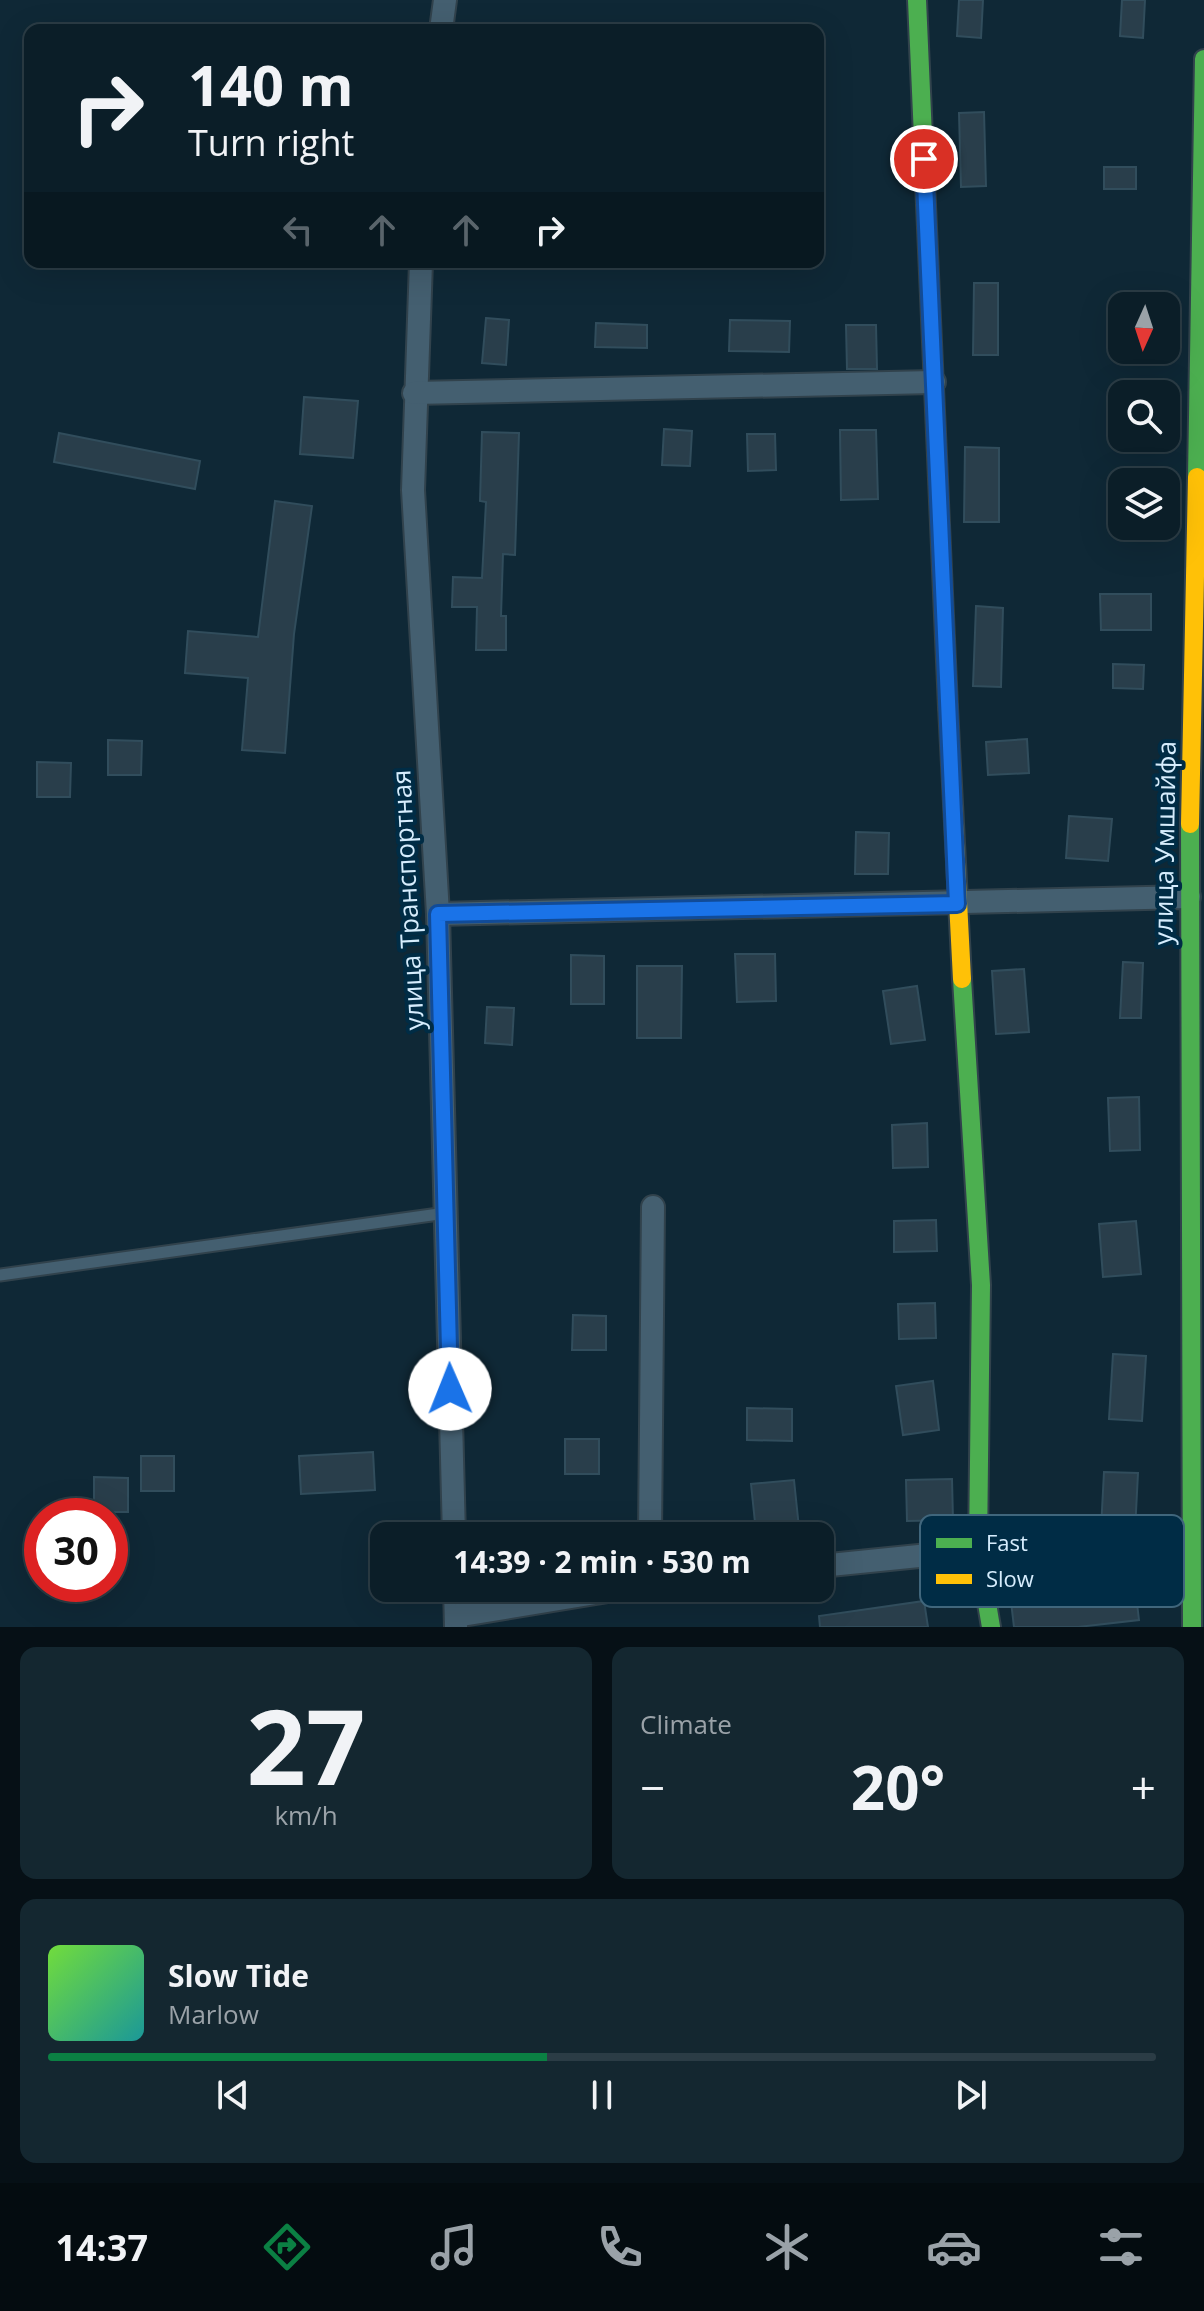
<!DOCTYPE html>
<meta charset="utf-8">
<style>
body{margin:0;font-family:"Open Sans",sans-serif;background:#142730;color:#f1f3f6;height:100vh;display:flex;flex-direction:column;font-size:30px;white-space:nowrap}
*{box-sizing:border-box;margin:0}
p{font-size:26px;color:#9aa2a8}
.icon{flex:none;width:44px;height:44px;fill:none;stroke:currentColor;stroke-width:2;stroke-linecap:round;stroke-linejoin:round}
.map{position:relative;height:1627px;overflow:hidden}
.drawer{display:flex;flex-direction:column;gap:20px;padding:20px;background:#061016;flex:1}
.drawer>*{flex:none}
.hud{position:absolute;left:24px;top:24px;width:800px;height:244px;border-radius:16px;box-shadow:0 8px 32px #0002,0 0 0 2px #2b3c45;background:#0b1e28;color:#f1f3f6;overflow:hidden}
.needle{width:52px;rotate:183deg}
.fabs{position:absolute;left:1108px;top:292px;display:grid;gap:16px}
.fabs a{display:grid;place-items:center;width:72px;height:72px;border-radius:16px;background:#0b1e28;box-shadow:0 8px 32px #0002,0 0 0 2px #2b3c45;font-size:40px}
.speed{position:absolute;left:24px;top:1498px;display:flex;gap:16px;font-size:40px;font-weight:700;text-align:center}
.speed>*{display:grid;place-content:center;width:104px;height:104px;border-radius:50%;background:#0b1e28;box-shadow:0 8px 32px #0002,0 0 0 2px #2b3c45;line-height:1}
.speed .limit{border:12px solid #d22;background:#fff;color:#111}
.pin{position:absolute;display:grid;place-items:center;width:68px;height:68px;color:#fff;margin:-34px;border:4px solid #fff;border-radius:50%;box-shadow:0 2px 8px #0007}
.me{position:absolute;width:88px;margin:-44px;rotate:359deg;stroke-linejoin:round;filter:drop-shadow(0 0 6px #0008)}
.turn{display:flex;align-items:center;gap:28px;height:168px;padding:0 32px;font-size:36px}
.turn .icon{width:104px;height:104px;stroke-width:2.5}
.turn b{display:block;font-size:56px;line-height:68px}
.lanes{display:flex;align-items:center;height:76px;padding:0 32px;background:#0003;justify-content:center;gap:40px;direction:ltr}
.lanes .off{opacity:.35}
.big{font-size:60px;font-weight:700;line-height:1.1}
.drawer .card{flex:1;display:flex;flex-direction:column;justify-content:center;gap:12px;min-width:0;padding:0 28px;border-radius:16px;background:#142730}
.drawer .dial{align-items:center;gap:0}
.dial b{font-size:104px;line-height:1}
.song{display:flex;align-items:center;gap:24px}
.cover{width:96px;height:96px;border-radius:12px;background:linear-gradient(135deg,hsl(100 70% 55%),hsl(180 70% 35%))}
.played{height:8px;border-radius:4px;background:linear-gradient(90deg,#0b8043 45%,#2b3c45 45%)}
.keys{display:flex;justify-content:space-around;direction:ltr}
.heat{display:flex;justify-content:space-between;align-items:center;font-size:44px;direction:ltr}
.drawer .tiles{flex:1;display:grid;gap:20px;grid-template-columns:1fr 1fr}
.card:last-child{grid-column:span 2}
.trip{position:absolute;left:370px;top:1522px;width:464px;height:80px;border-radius:16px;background:#0b1e28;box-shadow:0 8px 32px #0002,0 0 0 2px #2b3c45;font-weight:700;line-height:80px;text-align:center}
.dock{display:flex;height:128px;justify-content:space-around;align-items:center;background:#040c10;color:#9aa2a8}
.dock .icon{width:56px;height:56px}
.dock .current{color:#0b8043}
.dock b{font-size:36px;color:#f1f3f6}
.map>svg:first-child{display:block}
.building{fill:#293e4b;stroke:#314d5c;stroke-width:2}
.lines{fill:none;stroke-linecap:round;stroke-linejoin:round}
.lane-casing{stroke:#31424c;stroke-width:15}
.street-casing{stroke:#31424c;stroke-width:26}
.fast-casing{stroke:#31424c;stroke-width:22}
.slow-casing{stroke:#31424c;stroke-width:22}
.lane{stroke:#445f70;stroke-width:11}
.street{stroke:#445f70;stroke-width:22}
.fast{stroke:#4caf50;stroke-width:18}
.slow{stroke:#ffc107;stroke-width:18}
.route-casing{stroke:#114b97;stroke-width:20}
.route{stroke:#1a73e8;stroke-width:14}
.labels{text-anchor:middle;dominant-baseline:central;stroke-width:8;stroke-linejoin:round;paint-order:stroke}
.street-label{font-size:26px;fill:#d6edfd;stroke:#002c45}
.key{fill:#002c45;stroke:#40667c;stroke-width:2}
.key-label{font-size:22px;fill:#d6edfd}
</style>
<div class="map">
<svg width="1204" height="1627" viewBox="0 0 1204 1627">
<rect width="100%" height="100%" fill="#0f2836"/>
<g class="building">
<polygon points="959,0 983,0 981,38 957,36"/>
<polygon points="1122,0 1145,0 1143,38 1120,36"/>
<polygon points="984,112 986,186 961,187 959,113"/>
<rect x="1104" y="167" width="32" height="22"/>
<polygon points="974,283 998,283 998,355 973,355"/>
<polygon points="486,318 509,320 506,365 482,363"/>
<polygon points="730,320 790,321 789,352 729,351"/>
<polygon points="596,323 647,325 647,348 595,347"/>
<polygon points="846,325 876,325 877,369 847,369"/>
<polygon points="304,397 358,401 353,458 300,454"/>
<polygon points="664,429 692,431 690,466 662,465"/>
<polygon points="840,430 876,430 878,499 841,500"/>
<polygon points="482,432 519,433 515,555 503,554 501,616 506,616 506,650 476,650 477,607 452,607 453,577 482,578 486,502 480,501"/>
<polygon points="59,433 200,461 195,489 54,462"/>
<polygon points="747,434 775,434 776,470 748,471"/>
<polygon points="965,447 999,448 999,522 964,522"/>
<polygon points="275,501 312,506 294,634 285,753 242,750 248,678 185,673 188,631 258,637"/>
<polygon points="1100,594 1151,594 1151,630 1101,630"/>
<polygon points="976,606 1003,608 1001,687 973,686"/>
<polygon points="1113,664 1144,665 1143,689 1113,688"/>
<polygon points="1027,739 1029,773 988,775 986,742"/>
<polygon points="108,740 142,741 141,775 108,775"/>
<polygon points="37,762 71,763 70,797 37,797"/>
<polygon points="1069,816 1112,819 1108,861 1066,858"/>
<polygon points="856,832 889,833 888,874 855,874"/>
<polygon points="735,954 775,954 776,1001 737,1002"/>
<polygon points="571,955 604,956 604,1004 571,1004"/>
<polygon points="1123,962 1143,963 1141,1018 1120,1018"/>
<polygon points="637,966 682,966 681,1038 637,1038"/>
<polygon points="1024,969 1029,1032 996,1034 992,971"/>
<polygon points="917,986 925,1040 891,1044 883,991"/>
<polygon points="487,1007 514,1008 512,1045 485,1043"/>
<polygon points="1139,1097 1140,1150 1110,1151 1108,1098"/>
<polygon points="927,1123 928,1167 893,1168 892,1125"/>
<polygon points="936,1220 937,1251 894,1252 894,1221"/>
<polygon points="1136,1221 1141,1274 1103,1277 1099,1224"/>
<polygon points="935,1303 936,1338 899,1339 898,1304"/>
<polygon points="573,1315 606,1316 606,1350 572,1350"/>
<polygon points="1113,1354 1146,1356 1142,1421 1109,1419"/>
<polygon points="933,1381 939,1430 903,1435 896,1386"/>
<polygon points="747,1408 792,1409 792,1441 747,1440"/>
<rect x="565" y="1439" width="34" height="35"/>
<polygon points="373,1452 375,1490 301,1494 299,1456"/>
<rect x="141" y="1456" width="33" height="35"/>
<polygon points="1104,1472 1138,1473 1135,1531 1101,1529"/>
<polygon points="94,1477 128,1478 128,1512 94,1512"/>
<polygon points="952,1479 953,1520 907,1521 906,1480"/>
<polygon points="794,1480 799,1528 756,1532 751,1484"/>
<polygon points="1134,1578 1139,1620 1078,1627 1014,1627 1010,1593"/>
<polygon points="924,1601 928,1627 820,1627 819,1616"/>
</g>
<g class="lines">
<g class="lane-casing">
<polyline id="lane" points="0,1275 446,1213"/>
</g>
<g class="street-casing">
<g id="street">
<polyline points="441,30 445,0"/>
<polyline points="421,262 413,490 438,914 454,1536"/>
<polyline points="414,393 934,382"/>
<polyline points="438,914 1189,897"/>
<polyline points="650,1536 653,1207"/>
<polyline points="820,1566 978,1550"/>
<polyline points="455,1588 456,1627"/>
<polyline points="456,1616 626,1588"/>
</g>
</g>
<g class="fast-casing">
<g id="fast">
<polyline points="917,0 948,707"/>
<polyline points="1197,477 1204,59"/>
<polyline points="1190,824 1192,1627"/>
<polyline points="962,979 981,1285 978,1550 991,1627"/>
</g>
</g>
<g class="slow-casing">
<g id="slow">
<polyline points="948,707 962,979"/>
<polyline points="1190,824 1197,477"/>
</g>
</g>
<use href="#lane" class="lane"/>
<use href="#street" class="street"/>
<use href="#fast" class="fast"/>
<use href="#slow" class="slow"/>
</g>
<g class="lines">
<g class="route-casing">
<polyline id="route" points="450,1389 438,914 957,904 924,159"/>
</g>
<use href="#route" class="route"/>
</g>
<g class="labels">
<g class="street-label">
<text transform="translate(1164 843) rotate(-89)">улица Умшайфа</text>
<text transform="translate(407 900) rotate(-93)">улица Транспортная</text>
</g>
</g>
<rect x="920" y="1515" width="264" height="92" rx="12" class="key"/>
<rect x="936" y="1538" width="36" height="10" fill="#4caf50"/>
<rect x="936" y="1574" width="36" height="10" fill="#ffc107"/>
<g class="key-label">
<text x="986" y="1551">Fast</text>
<text x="986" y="1587">Slow</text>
</g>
</svg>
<div class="fabs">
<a><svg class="needle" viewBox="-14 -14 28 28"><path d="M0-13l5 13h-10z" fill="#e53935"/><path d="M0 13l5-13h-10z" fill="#9aa2a8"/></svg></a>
<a><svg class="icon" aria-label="search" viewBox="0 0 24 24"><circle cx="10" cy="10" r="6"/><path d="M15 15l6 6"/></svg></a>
<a><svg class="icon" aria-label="layers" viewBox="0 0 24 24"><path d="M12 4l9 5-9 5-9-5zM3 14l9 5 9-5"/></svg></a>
</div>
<div class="speed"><div class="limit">30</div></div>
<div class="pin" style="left:924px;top:159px;background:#d93025"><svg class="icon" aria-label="arrive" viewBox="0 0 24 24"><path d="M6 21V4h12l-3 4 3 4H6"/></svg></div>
<svg class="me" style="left:450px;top:1389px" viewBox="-20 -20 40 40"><circle r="19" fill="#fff"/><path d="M0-13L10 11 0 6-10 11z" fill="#1a73e8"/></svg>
<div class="trip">14:39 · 2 min · 530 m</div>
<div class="hud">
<div class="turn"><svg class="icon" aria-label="right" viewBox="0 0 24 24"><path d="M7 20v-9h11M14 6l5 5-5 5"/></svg><div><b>140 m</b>Turn right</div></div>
<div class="lanes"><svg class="icon off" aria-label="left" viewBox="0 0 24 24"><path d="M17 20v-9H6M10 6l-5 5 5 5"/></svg><svg class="icon off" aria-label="ahead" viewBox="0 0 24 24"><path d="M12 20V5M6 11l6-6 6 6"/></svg><svg class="icon off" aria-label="ahead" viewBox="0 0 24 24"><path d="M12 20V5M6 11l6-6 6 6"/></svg><svg class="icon" aria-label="right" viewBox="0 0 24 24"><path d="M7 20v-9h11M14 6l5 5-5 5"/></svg></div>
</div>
</div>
<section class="drawer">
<div class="tiles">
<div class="card dial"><b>27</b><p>km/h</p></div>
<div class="card"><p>Climate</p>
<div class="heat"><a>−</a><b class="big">20°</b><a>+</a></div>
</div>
<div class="card">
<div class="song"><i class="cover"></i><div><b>Slow Tide</b><p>Marlow</p></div></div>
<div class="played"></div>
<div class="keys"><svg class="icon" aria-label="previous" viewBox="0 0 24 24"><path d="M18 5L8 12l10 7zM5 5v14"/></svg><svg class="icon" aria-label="pause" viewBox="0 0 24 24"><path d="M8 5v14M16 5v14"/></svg><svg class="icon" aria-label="next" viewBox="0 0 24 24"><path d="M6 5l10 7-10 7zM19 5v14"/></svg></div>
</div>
</div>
</section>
<nav class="dock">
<b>14:37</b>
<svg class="icon current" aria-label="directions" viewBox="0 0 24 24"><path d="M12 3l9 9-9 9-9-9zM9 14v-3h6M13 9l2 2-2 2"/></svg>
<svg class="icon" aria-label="music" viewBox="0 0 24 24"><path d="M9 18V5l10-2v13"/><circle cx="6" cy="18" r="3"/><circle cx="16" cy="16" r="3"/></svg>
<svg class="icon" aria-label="phone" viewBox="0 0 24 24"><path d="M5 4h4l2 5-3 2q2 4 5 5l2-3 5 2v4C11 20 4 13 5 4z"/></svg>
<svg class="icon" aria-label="climate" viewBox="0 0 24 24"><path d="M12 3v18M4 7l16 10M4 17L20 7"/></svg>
<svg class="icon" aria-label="car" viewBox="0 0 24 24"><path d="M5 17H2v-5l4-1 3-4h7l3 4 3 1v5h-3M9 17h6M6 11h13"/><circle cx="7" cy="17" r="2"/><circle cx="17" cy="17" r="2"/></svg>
<svg class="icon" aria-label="filters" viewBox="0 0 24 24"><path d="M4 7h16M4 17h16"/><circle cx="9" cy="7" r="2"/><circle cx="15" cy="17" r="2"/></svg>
</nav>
